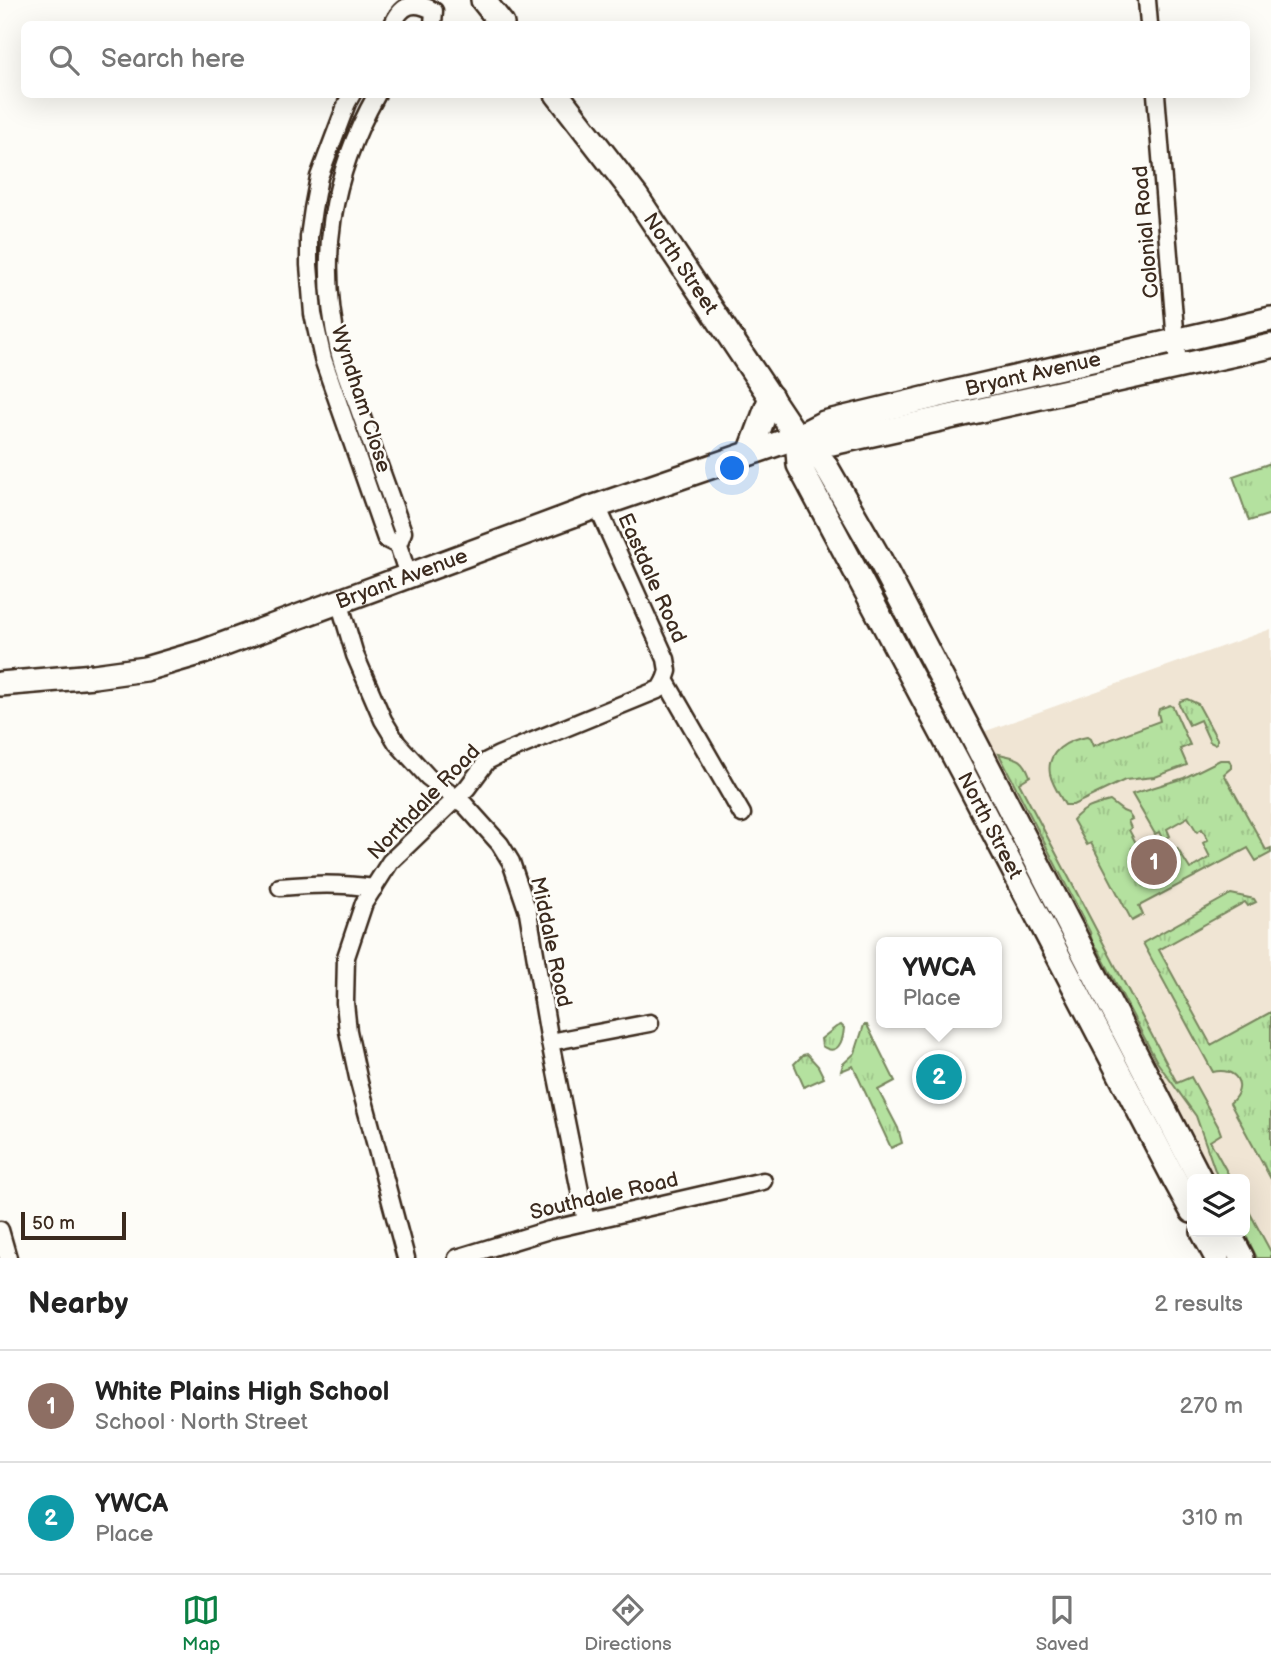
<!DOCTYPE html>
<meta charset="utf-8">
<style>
body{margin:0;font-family:"Balsamiq Sans",sans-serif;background:#f2f2f2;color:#222}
.controls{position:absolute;right:21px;bottom:21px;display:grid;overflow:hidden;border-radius:10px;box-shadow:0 7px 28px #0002}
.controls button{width:63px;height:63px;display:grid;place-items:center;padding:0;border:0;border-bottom:2px solid #e0e0e0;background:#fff;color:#222;font:35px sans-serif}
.scale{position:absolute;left:21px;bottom:18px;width:105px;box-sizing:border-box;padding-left:7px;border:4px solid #3b2a1e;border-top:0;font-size:19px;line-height:24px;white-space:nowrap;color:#3b2a1e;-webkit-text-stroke:5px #fdfcf7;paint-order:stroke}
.you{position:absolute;left:733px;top:469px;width:24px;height:24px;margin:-18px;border:5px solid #fff;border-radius:50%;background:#1a73e8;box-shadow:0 0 0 10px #1a73e833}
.badge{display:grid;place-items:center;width:46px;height:46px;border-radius:50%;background:#0b8043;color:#fff;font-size:23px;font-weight:700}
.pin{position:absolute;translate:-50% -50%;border:4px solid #fff;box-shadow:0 2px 7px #0006}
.popup{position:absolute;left:876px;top:937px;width:126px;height:91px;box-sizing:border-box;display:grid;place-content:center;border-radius:10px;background:#fff;filter:drop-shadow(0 2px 5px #0005);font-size:23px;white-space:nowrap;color:#767676}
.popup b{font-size:26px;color:#222}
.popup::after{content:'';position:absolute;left:50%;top:100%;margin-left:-14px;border:14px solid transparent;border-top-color:#fff}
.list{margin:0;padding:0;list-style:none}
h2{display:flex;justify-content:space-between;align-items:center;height:91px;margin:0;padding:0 28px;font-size:30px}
h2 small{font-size:23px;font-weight:400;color:#767676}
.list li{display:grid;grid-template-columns:46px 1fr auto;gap:21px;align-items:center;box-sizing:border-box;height:112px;padding:0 28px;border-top:2px solid #e0e0e0}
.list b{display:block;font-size:26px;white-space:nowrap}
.list p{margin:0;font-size:23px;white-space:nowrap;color:#767676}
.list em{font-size:23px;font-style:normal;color:#767676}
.icon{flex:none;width:38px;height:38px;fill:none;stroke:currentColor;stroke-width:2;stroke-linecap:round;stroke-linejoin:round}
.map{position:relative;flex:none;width:1271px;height:1258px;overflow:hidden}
.search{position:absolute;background:#fff;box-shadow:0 7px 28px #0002;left:21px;right:21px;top:21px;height:77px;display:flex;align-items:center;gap:18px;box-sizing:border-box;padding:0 24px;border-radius:10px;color:#767676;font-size:26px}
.sheet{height:315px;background:#fff}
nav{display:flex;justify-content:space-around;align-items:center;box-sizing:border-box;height:98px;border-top:2px solid #e0e0e0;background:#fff;font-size:19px;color:#767676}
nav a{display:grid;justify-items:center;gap:4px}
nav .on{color:#0b8043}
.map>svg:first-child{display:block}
</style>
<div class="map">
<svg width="1271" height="1258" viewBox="0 0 1271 1258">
<defs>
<pattern id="grass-tufts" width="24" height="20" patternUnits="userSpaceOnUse" patternTransform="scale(1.75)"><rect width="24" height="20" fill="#b4e19f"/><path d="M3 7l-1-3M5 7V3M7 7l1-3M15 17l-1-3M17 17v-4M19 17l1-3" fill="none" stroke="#9cc188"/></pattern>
</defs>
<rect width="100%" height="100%" fill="#fdfcf7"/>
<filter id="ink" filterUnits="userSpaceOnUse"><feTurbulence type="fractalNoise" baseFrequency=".0143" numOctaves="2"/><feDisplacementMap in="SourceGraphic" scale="14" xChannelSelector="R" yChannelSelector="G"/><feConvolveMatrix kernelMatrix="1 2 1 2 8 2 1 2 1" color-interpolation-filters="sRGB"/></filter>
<g filter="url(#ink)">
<path fill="#f0e5d4" d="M1271,629V1258H1242L1228,1232H1245V1179H1200L972,736Z"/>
<g fill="url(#grass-tufts)" stroke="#78865e" stroke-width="2">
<path d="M1271,463V514L1249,521L1233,476Z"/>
<path d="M1187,699L1198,704L1217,739V743L1214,744L1210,742L1200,720L1189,725L1179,705L1180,701Z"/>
<path d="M1170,705L1173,707L1190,745L1180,749L1187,765L1155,777L1125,780L1073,805H1065C1060,796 1052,784 1050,774C1046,751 1068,740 1087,737L1090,739L1093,746L1160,721L1158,713L1159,709Z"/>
<path d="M999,754C1017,758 1023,757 1030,776L1019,783L1177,1083L1191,1077L1218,1126L1221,1134L1210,1141L1231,1179H1218L1196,1116L1157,1062L1098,949L1092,941L1090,932Z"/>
<path d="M1220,760H1229L1231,764V768L1224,774L1266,850L1271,848V853L1256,861L1248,848L1139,906L1143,915L1132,921L1091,843L1087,845L1073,820C1083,808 1095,805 1110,801L1123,811L1128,813L1132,819L1128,821L1131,828L1129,830L1137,845L1132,848L1148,877L1153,875L1158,883L1173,874L1163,856L1177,848L1190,869L1210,857L1203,843L1208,840L1202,829L1197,832L1188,817L1167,829L1170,836L1163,840L1159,832L1155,834L1132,794L1184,778Z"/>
<path d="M1231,894L1254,899L1256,902L1248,906L1245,902L1159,950L1211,1045L1271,1012V1179L1230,1103C1249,1087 1236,1066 1213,1072L1143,943Z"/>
<path d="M841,1025L844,1028C843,1041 838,1057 822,1046L821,1039L836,1027Z"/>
<path d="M864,1025H867L895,1081L878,1090L898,1128L902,1143L891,1148L853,1066L841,1071L843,1064L855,1053Z"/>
<path d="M807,1054L818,1066L824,1078L804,1087L794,1064L803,1055Z"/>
<path d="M1245,1204L1271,1252V1258H1257L1244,1232Z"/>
</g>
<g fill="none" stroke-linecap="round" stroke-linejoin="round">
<g stroke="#3b2a1e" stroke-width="21">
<g id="street">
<path d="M1147,0L1149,24"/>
<path d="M393,24C402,4 414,0 434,11L433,24"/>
<path d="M352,94L347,103L319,177L313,209L309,237V265L313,314L323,359L386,539L398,545"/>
<path d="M377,94C331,176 317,259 339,351C344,372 353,392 360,412C374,452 389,492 403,532L398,545L408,575"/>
<path d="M1156,94L1178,367"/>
<path d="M597,506L666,659L668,671L665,680L742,814"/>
<path d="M339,601L355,655L383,720L397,743L428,777L465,805L500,844L511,862L528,912L550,1042L586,1221"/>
<path d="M280,887C314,884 339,883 374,888"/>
<path d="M550,1042L650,1023"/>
<path d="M0,1230L8,1258"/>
<path d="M406,1258L359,1082L348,1031L345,1003L346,957L364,903L390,862L467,788L487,761L499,755L660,689L665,680"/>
<path d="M457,1258L549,1230L763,1181"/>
</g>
</g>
<g stroke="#3b2a1e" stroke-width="28">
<g id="secondary">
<path d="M483,0L502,24"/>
<path id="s1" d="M557,94L636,196L797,437L824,463L880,560L972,736L1200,1179"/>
<path id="s2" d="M797,437L799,465L962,771L1175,1180L1192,1211"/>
<path d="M797,437L832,443L1271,346"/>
<path d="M750,453L771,397"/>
<path id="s3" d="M0,684L94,676L145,669L203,652L597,506L797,437L824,423L957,391L1271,319"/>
<path d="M1203,1232L1217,1258"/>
<path d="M1228,1232L1242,1258"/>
</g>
</g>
<use href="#street" stroke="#fdfcf7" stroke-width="16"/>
<use href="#secondary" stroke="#fdfcf7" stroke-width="23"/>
</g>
</g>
<g text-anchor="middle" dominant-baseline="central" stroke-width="5" stroke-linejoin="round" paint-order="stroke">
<g font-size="21" fill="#3b2a1e" stroke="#fdfcf7">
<text transform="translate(1146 232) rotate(-95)">Colonial Road</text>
<text stroke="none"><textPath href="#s1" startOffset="210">North Street</textPath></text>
<text stroke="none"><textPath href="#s3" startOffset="1083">Bryant Avenue</textPath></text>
<text transform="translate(361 399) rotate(72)">Wyndham Close</text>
<text stroke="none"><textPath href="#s3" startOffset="418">Bryant Avenue</textPath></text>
<text transform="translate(652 578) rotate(66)">Eastdale Road</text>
<text transform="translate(424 802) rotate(-46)">Northdale Road</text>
<text stroke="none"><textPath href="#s2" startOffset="436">North Street</textPath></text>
<text transform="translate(551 942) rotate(78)">Middale Road</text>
<text transform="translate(604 1196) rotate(-13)">Southdale Road</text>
</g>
</g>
</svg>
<div class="controls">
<button><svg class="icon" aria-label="layers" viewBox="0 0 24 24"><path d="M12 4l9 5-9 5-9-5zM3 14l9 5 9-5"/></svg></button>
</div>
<div class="scale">50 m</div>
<div class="you"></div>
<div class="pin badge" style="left:1154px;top:862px;background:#8d6e63">1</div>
<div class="pin badge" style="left:939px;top:1077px;background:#0f9aa8">2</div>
<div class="popup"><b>YWCA</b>Place</div>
<div class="search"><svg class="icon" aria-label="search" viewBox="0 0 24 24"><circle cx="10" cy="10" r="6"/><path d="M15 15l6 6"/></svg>Search here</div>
</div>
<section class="sheet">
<h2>Nearby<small>2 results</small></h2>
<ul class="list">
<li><span class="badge" style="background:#8d6e63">1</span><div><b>White Plains High School</b><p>School · North Street</p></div><em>270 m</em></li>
<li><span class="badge" style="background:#0f9aa8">2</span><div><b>YWCA</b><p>Place</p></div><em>310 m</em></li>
</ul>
</section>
<nav>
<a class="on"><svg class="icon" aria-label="map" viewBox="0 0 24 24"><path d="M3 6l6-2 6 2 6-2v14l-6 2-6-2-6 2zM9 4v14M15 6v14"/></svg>Map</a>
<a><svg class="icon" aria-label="directions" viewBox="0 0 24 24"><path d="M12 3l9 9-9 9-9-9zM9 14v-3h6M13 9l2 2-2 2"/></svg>Directions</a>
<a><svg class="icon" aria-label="saved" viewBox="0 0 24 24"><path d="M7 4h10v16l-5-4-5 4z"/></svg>Saved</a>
</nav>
